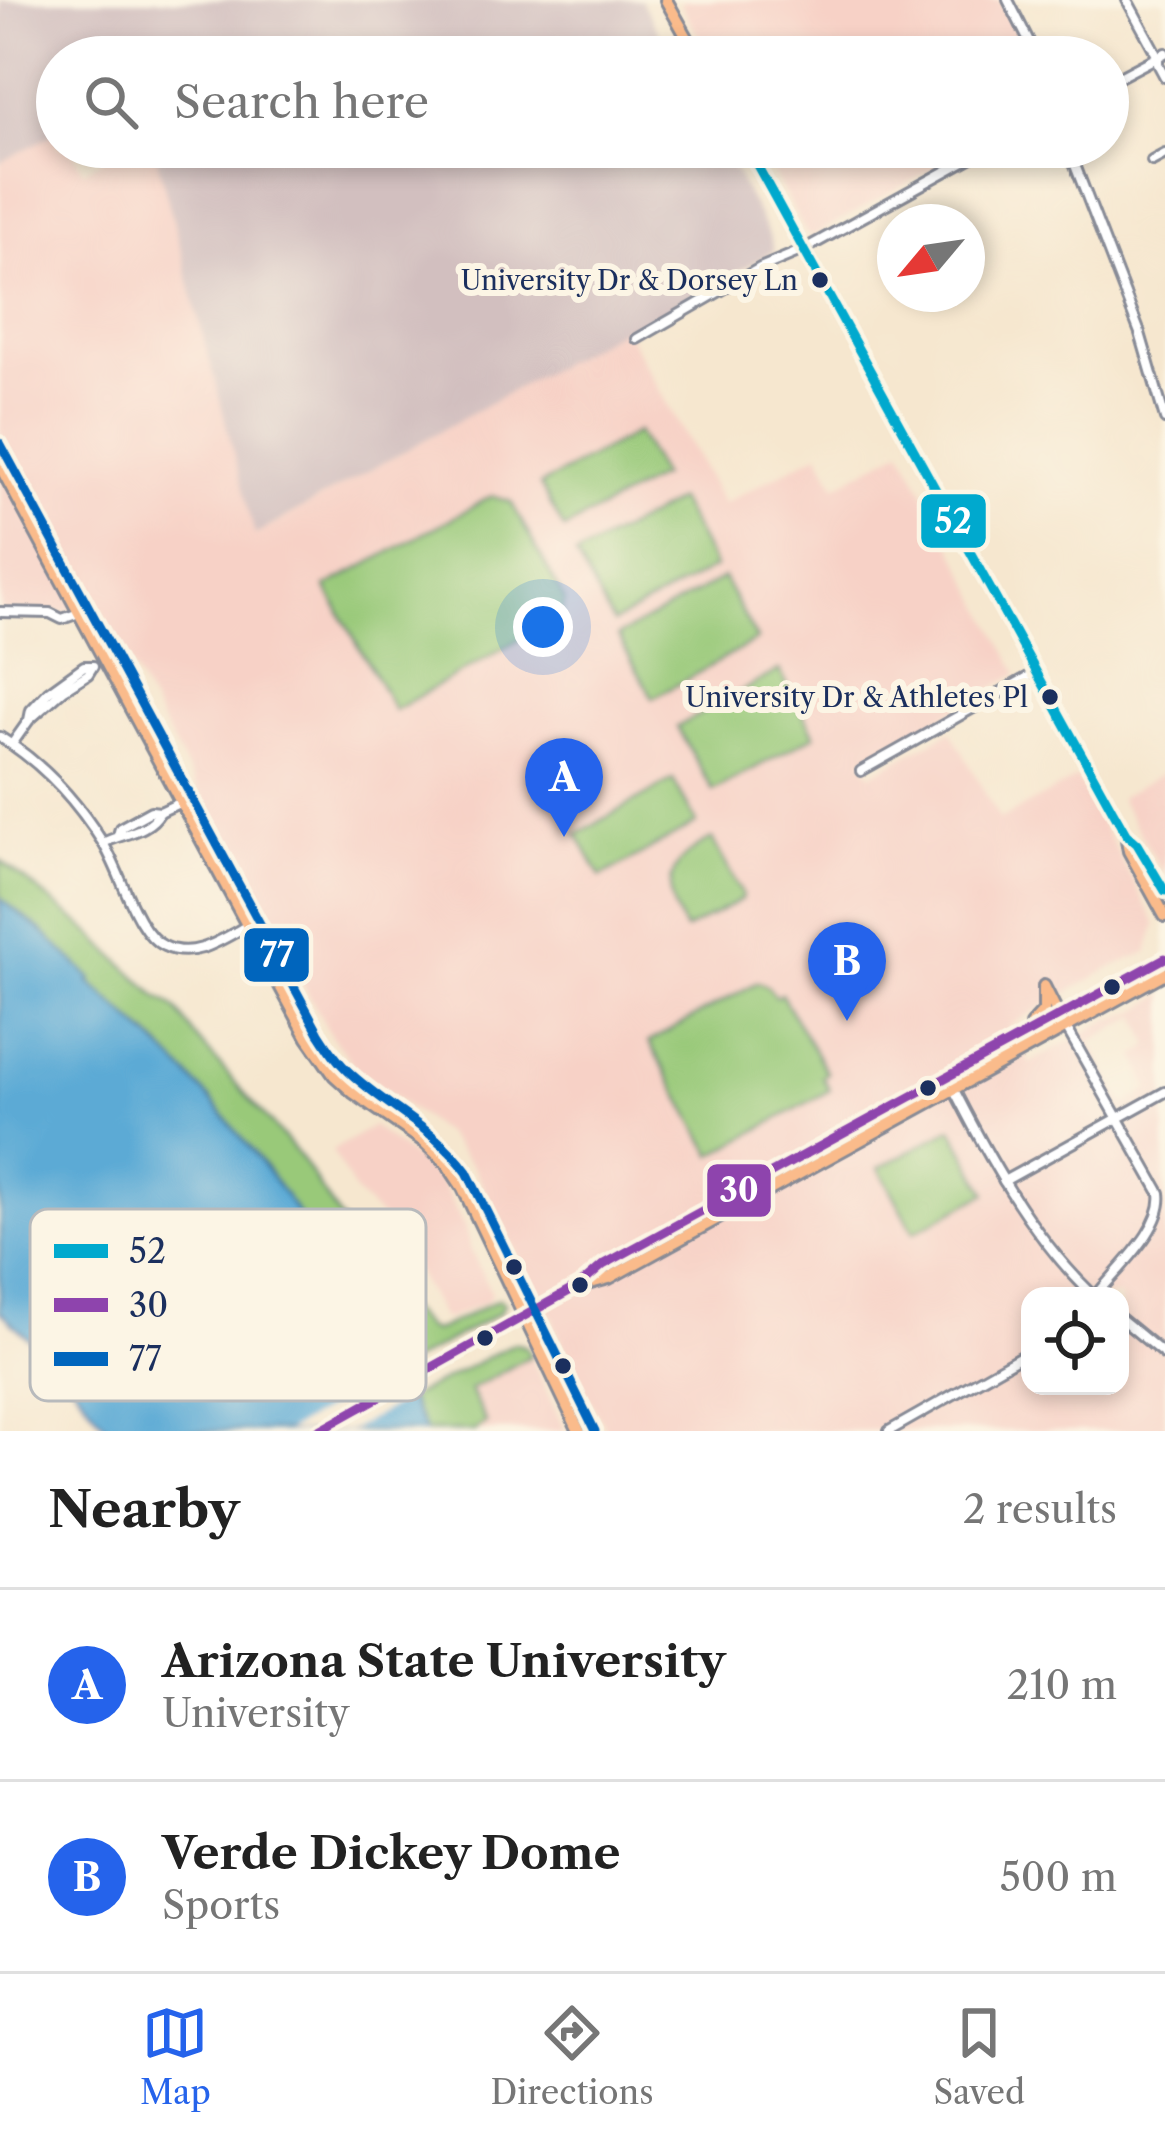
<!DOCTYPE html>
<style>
body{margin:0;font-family:"Libre Caslon Text",serif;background:#f2f2f2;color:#222}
.controls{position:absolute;right:36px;bottom:36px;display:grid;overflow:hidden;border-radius:24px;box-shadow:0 6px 18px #0003}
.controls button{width:108px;height:108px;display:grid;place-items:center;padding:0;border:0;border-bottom:3px solid #e0e0e0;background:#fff;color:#222;font:60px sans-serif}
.compass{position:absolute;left:877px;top:204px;width:108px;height:108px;border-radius:50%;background:#fff;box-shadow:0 6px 18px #0003;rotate:241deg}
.you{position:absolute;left:543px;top:627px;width:42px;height:42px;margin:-30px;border:9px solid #fff;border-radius:50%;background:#1a73e8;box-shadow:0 0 0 18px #1a73e833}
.badge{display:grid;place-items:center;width:78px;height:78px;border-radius:50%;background:#2563eb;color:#fff;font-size:39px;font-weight:700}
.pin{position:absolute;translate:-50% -99px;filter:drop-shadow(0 3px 6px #0008)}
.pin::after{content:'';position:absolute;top:63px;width:42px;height:36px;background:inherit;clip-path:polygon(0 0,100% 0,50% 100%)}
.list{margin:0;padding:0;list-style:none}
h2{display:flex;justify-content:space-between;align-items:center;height:156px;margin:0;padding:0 48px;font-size:51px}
h2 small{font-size:39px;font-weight:400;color:#767676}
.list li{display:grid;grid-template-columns:78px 1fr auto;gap:36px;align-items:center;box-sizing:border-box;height:192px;padding:0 48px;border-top:3px solid #e0e0e0}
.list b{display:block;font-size:45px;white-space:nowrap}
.list p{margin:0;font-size:39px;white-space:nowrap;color:#767676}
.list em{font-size:39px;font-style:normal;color:#767676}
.icon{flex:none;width:66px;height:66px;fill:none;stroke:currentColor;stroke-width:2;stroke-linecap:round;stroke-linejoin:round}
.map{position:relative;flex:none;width:1165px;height:1431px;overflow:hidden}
.search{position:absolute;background:#fff;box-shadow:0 6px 18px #0003;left:36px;right:36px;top:36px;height:132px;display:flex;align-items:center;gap:30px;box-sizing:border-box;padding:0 42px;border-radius:66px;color:#767676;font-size:45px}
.sheet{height:540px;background:#fff}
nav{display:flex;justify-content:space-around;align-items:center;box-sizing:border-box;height:168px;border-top:3px solid #e0e0e0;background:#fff;font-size:33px;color:#767676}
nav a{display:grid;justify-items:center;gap:6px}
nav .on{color:#2563eb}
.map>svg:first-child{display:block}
</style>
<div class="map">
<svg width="1165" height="1431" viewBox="0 0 1165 1431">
<rect width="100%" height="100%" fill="#fcf5e5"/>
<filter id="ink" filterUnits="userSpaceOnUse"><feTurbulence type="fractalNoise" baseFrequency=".00833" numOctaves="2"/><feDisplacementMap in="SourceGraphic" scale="24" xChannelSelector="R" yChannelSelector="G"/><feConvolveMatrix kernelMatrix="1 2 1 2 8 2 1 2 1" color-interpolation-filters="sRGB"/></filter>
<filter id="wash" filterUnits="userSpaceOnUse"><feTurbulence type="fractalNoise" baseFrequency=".004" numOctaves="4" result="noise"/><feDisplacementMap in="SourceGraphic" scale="48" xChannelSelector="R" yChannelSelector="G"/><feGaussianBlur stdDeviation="2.7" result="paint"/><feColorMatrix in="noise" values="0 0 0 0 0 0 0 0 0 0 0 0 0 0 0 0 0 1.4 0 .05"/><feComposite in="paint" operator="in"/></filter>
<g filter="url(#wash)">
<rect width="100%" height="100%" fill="#f6e7cf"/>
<g fill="#f7d1c6" fill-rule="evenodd">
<path d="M685,0H1000L1030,57H710L680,3Z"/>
<path d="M57,132V147H70L83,171L126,147H154L256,535L624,327L723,504L819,453L836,486L902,449L1018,674L862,761L871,774L951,731L1000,820L1077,778L1156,924L1148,952L1114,966L1009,1026L1030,1063L1108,1020L1134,1013L1165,994V1431H607L584,1389L554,1324L555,1320L533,1286L474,1168L444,1133L357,1069L330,1034L96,601L63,612H0V163ZM1138,1016L1150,1046L1136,1056L1149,1090L1128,1103L1122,1100L1091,1042ZM1030,1296H1120V1386H1030Z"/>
<path d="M759,147H973L812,236L806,233Z"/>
<path d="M1165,772V876L1119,798Z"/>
<path d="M372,1126L424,1166L441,1183L464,1225L470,1248L491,1293L487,1301L449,1318H442L392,1228L356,1194L332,1151Z"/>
<path d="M530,1356L565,1431H474L486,1423L469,1390Z"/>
</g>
<g fill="#d2bfbf">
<path d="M0,0H641L672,57H57V132L0,163Z"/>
<path d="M154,147H722L770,237L774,251L628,335L623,328L255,535Z"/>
</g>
<g fill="#99c979" stroke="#5a7c6c" stroke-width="3">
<path d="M637,432L661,476L564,529L540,485Z"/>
<path d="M492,496L511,502L565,601L560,617L394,710L326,587Z"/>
<path d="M678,500L715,567L613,623L576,556Z"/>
<path d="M723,578L757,640L653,698L618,636Z"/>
<path d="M779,670L815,735L713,791L677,727Z"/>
<path d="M673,780L697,823L601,877L577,834Z"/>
<path d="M712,839L742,894L741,900L685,930C659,888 668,860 712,839Z"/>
<path d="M0,860L85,928L159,998C180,1006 185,1024 199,1041L301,1158L376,1275L426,1328L432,1331L440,1329L499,1299L504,1304L499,1313L395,1371L315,1238L266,1168L213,1102L158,1043L88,981L44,933L0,898Z"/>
<path d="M758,982L768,987L775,997L781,994L827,1073L822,1077L830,1090L713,1155L649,1042Z"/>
<path d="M952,1128L987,1193L914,1232L879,1168Z"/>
<path d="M515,1343L526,1347L530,1356L470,1390L486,1423L474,1431H425L409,1398Z"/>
</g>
<path fill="#5baad5" stroke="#3b6c9a" stroke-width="3" d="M0,898L44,933L92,979L89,982C133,1021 177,1060 215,1105C299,1204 367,1315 425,1431H110L59,1367L0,1311Z"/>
<path fill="#f6e7cf" d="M400,1368L414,1395L348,1431H287Z"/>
</g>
<g filter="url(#ink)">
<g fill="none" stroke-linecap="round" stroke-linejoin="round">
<g stroke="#888b96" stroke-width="14">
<g id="minor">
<path d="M1008,0L1037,57"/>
<path d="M1127,0L1158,57V64L1165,77"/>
<path d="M1108,83L1165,53"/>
<path d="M1068,147L1140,333L1165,419"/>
<path d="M1152,161L1165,154"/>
<path d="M637,339L760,268L803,250L990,147"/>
<path d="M0,612L50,613L62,619L79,613"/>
<path d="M0,737C42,763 77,801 103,843C121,872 136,933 164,946C194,961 224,938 250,924"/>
<path d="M12,744L29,720L31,710L48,692L84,666H93L88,674L63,690L29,720"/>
<path d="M861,771L1037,672"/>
<path d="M160,812L181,802"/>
<path d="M103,843C122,833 148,833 160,812L151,811L120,828L118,835"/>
<path d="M1066,1027L1160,1193C1165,1228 1116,1270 1096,1296"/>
<path d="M947,1076C987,1155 1029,1234 1094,1296"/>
<path d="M1004,1181L1165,1092"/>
<path d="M1120,1318L1165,1355"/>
<path d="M889,1431L1030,1351"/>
</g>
</g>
<g stroke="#888b96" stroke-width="16">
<g id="major">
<path d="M666,0L698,57"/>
<path d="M747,147L1113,811L1126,834L1137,844L1165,891"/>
<path d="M0,443L319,1033C328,1047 336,1060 348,1071C386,1107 436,1129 467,1172L595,1431"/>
<path d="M0,466L308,1038L334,1075L354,1093L423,1141L447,1164L463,1188L579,1431"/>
<path d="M1126,834L1129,851L1165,916"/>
<path d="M1044,986L1059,1016"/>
<path d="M1031,1025L1044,1011V989"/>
<path d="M583,1285L609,1278L1165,973"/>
<path d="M318,1431L580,1285L603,1265L1165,958"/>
</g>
</g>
<use href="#minor" stroke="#fff" stroke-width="8"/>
<use href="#major" stroke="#fabb8b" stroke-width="10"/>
<g stroke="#fcf5e5" stroke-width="18">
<path id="bus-1" d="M747,147L1113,811L1126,834L1137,844L1165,891"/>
</g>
<g stroke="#fcf5e5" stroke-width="18">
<path id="bus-2" d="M318,1431L580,1285L603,1265L1165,958"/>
</g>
<g stroke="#fcf5e5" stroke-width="18">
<path id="bus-3" d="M0,443L319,1033C328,1047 336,1060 348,1071C386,1107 436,1129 467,1172L595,1431"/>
</g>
<use href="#bus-1" stroke="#00a9ce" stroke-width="9"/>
<use href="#bus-2" stroke="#8e44ad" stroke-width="9"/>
<use href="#bus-3" stroke="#0065bd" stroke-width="9"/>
</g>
</g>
<g fill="#1b2f5e" stroke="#fcf5e5" stroke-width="4.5">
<circle cx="820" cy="280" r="10"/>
<circle cx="1050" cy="697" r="10"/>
<circle cx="1112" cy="987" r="10"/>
<circle cx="928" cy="1088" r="10"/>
<circle cx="514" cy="1267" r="10"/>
<circle cx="580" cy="1285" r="10"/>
<circle cx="485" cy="1338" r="10"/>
<circle cx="563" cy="1366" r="10"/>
</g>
<g text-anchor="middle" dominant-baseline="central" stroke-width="12" stroke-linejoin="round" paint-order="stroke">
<g font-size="27" fill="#1b2f5e" stroke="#fcf5e5" text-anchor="end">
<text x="798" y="280">University Dr &amp; Dorsey Ln</text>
<text x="1028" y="697">University Dr &amp; Athletes Pl</text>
</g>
</g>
<rect x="30" y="1209" width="396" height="192" rx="18" fill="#fcf5e5" stroke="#b8babc" stroke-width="3"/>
<rect x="54" y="1244" width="54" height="14" fill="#00a9ce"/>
<rect x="54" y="1298" width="54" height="14" fill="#8e44ad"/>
<rect x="54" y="1352" width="54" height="14" fill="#0065bd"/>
<g font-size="33" fill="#1b2f5e">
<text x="129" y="1263">52</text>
<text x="129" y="1317">30</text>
<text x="129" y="1371">77</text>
</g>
<g stroke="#fcf5e5" stroke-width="4.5">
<rect x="919" y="492" width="69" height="58" rx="12" fill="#00a9ce"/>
<rect x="242" y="926" width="69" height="58" rx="12" fill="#0065bd"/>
<rect x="705" y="1162" width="68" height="57" rx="12" fill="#8e44ad"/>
</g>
<g font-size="33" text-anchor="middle" font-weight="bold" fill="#fff">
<text x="953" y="533">52</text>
<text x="277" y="967">77</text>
<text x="739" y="1202">30</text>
</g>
</svg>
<div class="controls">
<button><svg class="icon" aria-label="locate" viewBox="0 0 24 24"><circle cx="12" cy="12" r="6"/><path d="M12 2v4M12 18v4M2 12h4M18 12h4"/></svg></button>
</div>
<svg class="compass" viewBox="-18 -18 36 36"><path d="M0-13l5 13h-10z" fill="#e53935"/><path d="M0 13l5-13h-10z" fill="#767676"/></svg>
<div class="you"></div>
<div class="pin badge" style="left:564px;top:837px">A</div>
<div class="pin badge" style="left:847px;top:1021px">B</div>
<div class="search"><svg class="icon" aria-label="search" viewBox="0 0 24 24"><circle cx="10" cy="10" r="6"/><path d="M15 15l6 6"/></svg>Search here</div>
</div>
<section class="sheet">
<h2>Nearby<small>2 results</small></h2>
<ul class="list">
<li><span class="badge">A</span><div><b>Arizona State University</b><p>University</p></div><em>210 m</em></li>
<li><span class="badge">B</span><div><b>Verde Dickey Dome</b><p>Sports</p></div><em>500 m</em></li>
</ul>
</section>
<nav>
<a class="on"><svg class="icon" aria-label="map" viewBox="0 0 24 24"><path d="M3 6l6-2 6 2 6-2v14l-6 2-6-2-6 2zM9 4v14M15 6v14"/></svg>Map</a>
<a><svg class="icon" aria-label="directions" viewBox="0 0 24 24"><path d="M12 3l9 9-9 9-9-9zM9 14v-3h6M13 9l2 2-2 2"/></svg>Directions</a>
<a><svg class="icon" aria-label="saved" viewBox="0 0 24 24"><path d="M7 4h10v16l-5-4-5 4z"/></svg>Saved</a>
</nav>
